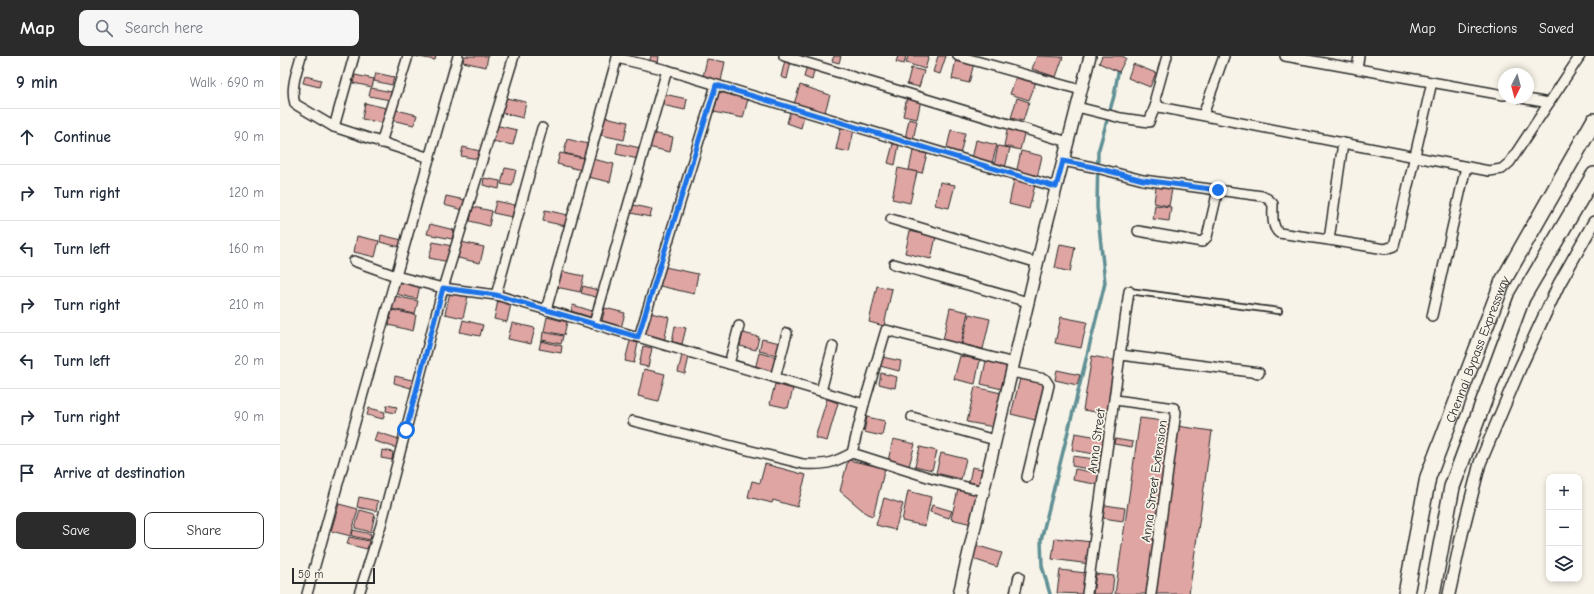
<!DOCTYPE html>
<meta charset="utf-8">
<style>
body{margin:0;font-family:"Comic Neue",sans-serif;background:#f6f6f7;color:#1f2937}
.controls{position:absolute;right:12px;bottom:12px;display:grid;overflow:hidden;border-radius:8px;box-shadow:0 2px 6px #0003}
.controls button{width:36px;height:36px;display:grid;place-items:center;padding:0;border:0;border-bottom:1px solid #e0e1e3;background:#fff;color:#1f2937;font:20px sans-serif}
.compass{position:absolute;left:1218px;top:12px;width:36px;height:36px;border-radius:50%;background:#fff;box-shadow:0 2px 6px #0003;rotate:186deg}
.scale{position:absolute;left:12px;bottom:10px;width:83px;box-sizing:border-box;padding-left:4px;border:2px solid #2b2b2b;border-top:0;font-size:11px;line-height:14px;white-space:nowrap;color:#2b2b2b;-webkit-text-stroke:3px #f7f3e8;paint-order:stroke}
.stop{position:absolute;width:12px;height:12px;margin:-9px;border:3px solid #1a73e8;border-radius:50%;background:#fff}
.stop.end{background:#1a73e8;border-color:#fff;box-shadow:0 1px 4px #0008}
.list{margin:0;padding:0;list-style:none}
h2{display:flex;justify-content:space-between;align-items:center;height:52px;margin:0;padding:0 16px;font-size:17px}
h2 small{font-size:13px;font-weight:400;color:#747a83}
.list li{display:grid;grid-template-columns:26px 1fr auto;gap:12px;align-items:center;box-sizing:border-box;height:56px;padding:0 16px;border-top:1px solid #e0e1e3}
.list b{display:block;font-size:15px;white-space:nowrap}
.list em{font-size:13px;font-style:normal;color:#747a83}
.actions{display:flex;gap:8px;padding:12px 16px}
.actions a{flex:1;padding:9px 0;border:1px solid #2b2b2b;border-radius:8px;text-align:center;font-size:14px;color:#2b2b2b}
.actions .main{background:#2b2b2b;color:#fff}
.icon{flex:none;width:22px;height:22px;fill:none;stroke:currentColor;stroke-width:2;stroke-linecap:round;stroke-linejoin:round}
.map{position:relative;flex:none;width:1314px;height:538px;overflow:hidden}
header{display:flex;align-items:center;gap:24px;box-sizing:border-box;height:56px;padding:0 20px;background:#2b2b2b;color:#fff}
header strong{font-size:19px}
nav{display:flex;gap:22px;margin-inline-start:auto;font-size:14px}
.search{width:280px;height:36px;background:#f6f6f7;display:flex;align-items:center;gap:10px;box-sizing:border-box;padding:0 14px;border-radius:8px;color:#747a83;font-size:15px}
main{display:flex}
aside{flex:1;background:#fff}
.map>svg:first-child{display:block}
</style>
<header>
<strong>Map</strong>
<div class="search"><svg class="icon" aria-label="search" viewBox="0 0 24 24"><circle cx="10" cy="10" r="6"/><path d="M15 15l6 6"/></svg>Search here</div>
<nav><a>Map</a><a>Directions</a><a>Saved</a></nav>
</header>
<main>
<aside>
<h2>9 min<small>Walk · 690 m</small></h2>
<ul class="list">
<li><svg class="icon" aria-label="ahead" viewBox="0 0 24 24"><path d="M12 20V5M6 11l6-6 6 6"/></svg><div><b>Continue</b></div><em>90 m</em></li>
<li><svg class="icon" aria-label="right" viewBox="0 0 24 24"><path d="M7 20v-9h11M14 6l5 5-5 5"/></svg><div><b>Turn right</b></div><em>120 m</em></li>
<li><svg class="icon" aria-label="left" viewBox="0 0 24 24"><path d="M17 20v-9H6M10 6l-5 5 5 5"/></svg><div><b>Turn left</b></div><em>160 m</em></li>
<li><svg class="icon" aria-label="right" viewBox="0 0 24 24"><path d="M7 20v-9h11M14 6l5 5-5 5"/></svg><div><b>Turn right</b></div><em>210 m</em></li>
<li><svg class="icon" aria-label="left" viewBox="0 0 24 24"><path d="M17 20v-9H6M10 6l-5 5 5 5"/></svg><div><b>Turn left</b></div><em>20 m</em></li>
<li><svg class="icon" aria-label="right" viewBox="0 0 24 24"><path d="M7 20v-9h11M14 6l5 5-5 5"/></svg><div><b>Turn right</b></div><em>90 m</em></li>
<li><svg class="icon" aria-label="arrive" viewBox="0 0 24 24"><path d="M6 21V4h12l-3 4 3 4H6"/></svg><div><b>Arrive at destination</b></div></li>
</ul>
<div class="actions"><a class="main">Save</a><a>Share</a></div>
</aside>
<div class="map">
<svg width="1314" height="538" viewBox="0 0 1314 538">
<rect width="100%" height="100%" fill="#f7f3e8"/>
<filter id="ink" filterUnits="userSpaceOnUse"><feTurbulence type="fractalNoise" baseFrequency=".025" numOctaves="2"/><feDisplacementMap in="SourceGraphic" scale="8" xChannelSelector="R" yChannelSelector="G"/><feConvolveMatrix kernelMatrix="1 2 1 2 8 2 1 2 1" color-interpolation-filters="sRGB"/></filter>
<g filter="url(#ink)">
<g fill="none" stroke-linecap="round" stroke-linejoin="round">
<path stroke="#609095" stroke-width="3.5" d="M770,538L762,510L761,484L825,227L817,151L818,96L834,40L839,11"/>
</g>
<g fill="#dfa5a3" stroke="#2b2b2b">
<path d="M134,0H156L155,4Z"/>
<path d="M184,0H208L206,11L183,6Z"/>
<path d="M371,0H379L378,8L369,6Z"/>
<path d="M554,0H561L559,7L552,5Z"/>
<path d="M618,0H626L624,8L616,6Z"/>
<path d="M628,0H649L645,13L626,7Z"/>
<path d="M658,0H666L660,18L653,16Z"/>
<path d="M757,0L783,1L776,21L752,13Z"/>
<path d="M822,0H842L846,2L839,16L819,7Z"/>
<path d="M427,3L445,6L441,25L423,21Z"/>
<path d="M676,3L694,7L689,27L672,23Z"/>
<path d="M505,4L511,5L507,23L501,21Z"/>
<path d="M853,8L876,17L870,31L848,22Z"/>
<path d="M527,9L535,11L532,24L524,21Z"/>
<path d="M631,12L644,15L639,31L627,28Z"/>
<path d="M96,17L114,21L112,29L94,25Z"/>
<path d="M75,19L94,23L92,31L73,27Z"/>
<path d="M737,19L756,26L749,44L730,38Z"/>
<path d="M25,20L41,24L39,31L23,27Z"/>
<path d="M520,29L550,39L544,59L514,48Z"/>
<path d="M91,32L112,36L110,44L89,40Z"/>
<path d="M439,36L468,43L463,62L434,56Z"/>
<path d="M384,38L407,43L405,54L382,49Z"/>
<path d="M627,41L641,44L637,63L623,60Z"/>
<path d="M226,42L246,46L243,62L222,57Z"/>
<path d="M737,42L749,46L743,65L731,62Z"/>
<path d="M85,47L106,52L103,67L82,63Z"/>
<path d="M113,53L137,59L134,69L111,64Z"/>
<path d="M510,56L524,60L521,72L507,67Z"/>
<path d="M325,61L348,66L344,84L321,79Z"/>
<path d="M629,63L637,65L633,84L625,83Z"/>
<path d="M215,69L237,74L233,89L211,85Z"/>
<path d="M728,70L745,74L740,94L724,90Z"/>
<path d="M561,71L574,74L569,96L556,93Z"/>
<path d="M671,74L685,77L680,99L666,96Z"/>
<path d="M371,77L393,81L390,96L368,91Z"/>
<path d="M287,83L308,88L305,102L284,97Z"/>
<path d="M696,84L717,89L712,107L692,103Z"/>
<path d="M338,87L360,92L358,103L336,98Z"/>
<path d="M613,88L619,89L615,109L608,107Z"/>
<path d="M718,90L730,92L725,112L714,109Z"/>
<path d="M183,91L200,95L198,103L181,100Z"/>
<path d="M633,95L647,98L642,117L629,114Z"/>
<path d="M741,95L762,100L757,122L736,118Z"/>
<path d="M280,97L303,102L301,114L277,108Z"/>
<path d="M312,103L334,108L330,126L308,121Z"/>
<path d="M225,112L236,114L232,130L221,128Z"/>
<path d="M618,112L637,116L630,147L612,143Z"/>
<path d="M204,122L220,125L219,133L203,129Z"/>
<path d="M734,124L755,129L749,153L729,148Z"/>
<path d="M660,126L675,129L669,152L655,149Z"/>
<path d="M876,131L892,133L889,150L874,147Z"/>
<path d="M166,140L185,144L183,154L164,149Z"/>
<path d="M216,145L235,149L232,161L213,157Z"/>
<path d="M353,149L372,153L370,161L351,157Z"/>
<path d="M875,149L891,151L889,165L873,163Z"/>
<path d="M193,151L212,155L209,170L190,165Z"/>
<path d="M265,154L288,159L286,170L263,165Z"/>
<path d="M150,168L174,174L172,183L147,178Z"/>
<path d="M630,175L656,181L651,203L625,197Z"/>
<path d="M101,179L122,184L120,191L100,186Z"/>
<path d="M77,180L99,185L95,201L74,196Z"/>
<path d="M153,186L172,190L169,206L149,202Z"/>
<path d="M181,186L204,191L200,207L178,202Z"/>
<path d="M780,188L795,191L790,216L775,212Z"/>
<path d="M385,211L418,218L414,238L380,230Z"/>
<path d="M280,215L304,220L300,236L276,231Z"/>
<path d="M119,224L140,229L137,243L116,238Z"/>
<path d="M303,230L321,235L319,242L301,237Z"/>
<path d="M597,230L612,233L604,270L589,266Z"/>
<path d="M170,236L188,240L183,262L165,258Z"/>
<path d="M115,240L138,245L135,258L112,253Z"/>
<path d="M218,245L231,248L227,266L214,263Z"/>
<path d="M293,249L312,255L310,261L291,255Z"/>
<path d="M325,252L345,257L341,272L321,268Z"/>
<path d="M670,252L688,256L681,288L663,284Z"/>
<path d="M112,254L136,259L133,275L109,269Z"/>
<path d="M370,257L389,261L384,286L364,282Z"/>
<path d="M689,258L710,263L703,293L682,288Z"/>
<path d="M267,261L287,266L284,279L264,275Z"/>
<path d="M781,261L807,266L801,292L775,287Z"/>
<path d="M183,264L203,269L200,280L180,276Z"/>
<path d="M232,267L255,272L251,288L228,283Z"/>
<path d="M395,270L406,272L402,288L392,286Z"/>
<path d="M263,276L283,280L281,288L262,284Z"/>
<path d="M463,277L479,281L476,294L460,290Z"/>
<path d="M482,283L500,287L497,299L479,295Z"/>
<path d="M261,285L282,290L281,297L259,293Z"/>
<path d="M350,285L358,287L354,307L345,305Z"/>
<path d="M363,290L372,292L368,311L359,309Z"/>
<path d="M479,297L497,301L493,317L475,313Z"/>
<path d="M402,299L409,301L405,318L398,316Z"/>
<path d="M680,300L700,304L695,328L674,323Z"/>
<path d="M812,300L838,305L829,358L803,354Z"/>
<path d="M602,301L621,305L619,315L600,310Z"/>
<path d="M706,305L727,309L722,333L701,328Z"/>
<path d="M364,313L385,318L378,345L358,340Z"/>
<path d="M777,314L800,319L797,329L775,324Z"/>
<path d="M601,317L617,321L615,332L599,328Z"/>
<path d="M741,319L765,325L755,364L731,358Z"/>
<path d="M115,320L136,325L134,333L114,327Z"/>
<path d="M495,328L513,333L508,352L490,348Z"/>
<path d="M695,331L721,337L714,371L687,366Z"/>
<path d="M547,343L558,347L547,385L535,382Z"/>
<path d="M107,349L117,351L115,357L106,355Z"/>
<path d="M89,352L105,356L103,363L87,359Z"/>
<path d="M587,361L605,365L602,380L584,376Z"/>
<path d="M860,362L891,366L867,538H835Z"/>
<path d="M897,370L932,375L909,538H874Z"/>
<path d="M97,376L119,383L117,392L94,385Z"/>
<path d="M795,377L824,382L820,399L792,394Z"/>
<path d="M613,383L635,388L629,410L608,405Z"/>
<path d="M835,383L853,386L852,391L834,388Z"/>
<path d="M640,391L657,395L652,414L635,410Z"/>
<path d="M102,394L113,396L112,404L101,402Z"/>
<path d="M661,397L686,403L681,423L656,417Z"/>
<path d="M793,400L822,404L820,415L792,410Z"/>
<path d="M568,404L605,412L593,460L587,458L560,435Z"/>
<path d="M485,408L526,419L517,451L493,444L492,447L468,441L472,425L480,427Z"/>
<path d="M692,411L702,413L699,428L689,426Z"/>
<path d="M795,413L822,418L820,429L793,424Z"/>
<path d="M678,434L699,439L692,468L671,463Z"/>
<path d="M628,435L651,441L645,470L622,465Z"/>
<path d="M79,441L98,445L96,455L77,451Z"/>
<path d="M604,442L623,448L615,474L596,469Z"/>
<path d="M59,448L78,453L71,480L51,475Z"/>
<path d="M652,449L672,455L669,462L650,456Z"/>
<path d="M825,449L845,452L843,465L823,462Z"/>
<path d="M80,454L95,458L91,476L75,472Z"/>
<path d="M73,474L91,478L90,484L72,480Z"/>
<path d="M69,481L89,485L87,493L67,488Z"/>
<path d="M775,482L812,486L810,508L772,503Z"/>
<path d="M695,489L722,497L717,511L690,502Z"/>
<path d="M780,514L806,517L803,538L777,537Z"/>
<path d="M816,518L834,520L832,538H813Z"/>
</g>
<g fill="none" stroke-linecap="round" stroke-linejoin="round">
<g stroke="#2b2b2b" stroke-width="8">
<path id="service" d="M849,235L999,255"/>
</g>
<g stroke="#2b2b2b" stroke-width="12">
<g id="minor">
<path d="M21,0C17,15 10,32 15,48L54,71L150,102"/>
<path d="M178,0L116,220L163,232L216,239L584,348"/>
<path d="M338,0L337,2L387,14L776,131"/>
<path d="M504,0L788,86"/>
<path d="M678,0L801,34"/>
<path d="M887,0L875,43L879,51L1063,87"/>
<path d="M1005,0L1224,39"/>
<path d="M1077,13L1079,0"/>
<path d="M1241,42L1269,47"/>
<path d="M797,51L841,62L869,66L876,48"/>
<path d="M923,59L944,0"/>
<path d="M54,71L74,0"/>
<path d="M101,87L128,0"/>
<path d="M783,105L813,111L863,124L982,140L988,143L993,148C993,158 991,170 999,177L1049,184L1063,87L1209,115L1222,113L1230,106L1300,0"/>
<path d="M611,163L758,207"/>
<path d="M858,175L922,186L927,181L938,134"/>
<path d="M1049,184L1105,193L1114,190L1152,26"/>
<path d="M614,208L748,246"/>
<path d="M216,239L262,72"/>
<path d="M266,254L337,2"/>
<path d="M1152,260L1186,111"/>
<path d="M314,268L387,14"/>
<path d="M359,281L436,29"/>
<path d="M841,299L979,317"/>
<path d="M449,308L459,270"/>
<path d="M732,316L765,323L769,329L747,421"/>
<path d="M495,322L507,277"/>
<path d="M541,335L553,290"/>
<path d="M835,344L894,352L896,356L871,538"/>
<path d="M632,361L715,384"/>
<path d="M353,365L523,408C546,409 551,408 572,397"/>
<path d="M703,435L654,423L572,397L584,348L606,274L734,307"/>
<path d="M27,538L116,220L74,205"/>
<path d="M79,538L101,469L163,232L234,0"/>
<path d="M735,538L739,520"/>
<path d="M807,538L849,235"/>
</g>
</g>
<g stroke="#2b2b2b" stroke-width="14">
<g id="tertiary">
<path d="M679,538L763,183L810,0"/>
<path d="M1169,538L1182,478L1200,407L1240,312L1279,228L1314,166"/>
</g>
</g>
<g stroke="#2b2b2b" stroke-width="18">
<g id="trunk">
<path id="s1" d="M1126,538L1148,421L1223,225L1314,65"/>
<path d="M1152,538L1172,431L1242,242L1314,119"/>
</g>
</g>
<use href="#service" stroke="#f7f3e8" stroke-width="4.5"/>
<use href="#minor" stroke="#f7f3e8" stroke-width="9"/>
<use href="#tertiary" stroke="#f7f3e8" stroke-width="11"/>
<use href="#trunk" stroke="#f7f3e8" stroke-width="15"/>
</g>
</g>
<g fill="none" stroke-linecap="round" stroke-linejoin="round" filter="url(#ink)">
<path stroke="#1a73e8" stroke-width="5" d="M126,374L163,232L216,239L358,281L436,29L776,131L783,105L813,111L863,124L938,134"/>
</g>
<g text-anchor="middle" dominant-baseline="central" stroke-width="3.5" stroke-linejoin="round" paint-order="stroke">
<g font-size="13" fill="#2b2b2b" stroke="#f7f3e8">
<text stroke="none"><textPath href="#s1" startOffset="256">Chennai Bypass Expressway</textPath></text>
<text transform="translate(816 385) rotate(-82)">Anna Street</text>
<text transform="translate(874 425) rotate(-82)">Anna Street Extension</text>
</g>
</g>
</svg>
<div class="controls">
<button>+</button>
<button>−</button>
<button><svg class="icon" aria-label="layers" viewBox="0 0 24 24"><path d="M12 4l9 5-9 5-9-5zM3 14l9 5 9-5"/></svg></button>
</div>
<svg class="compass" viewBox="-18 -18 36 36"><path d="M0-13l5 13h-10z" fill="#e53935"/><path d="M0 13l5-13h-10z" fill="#747a83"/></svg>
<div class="scale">50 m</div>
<div class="stop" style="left:126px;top:374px"></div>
<div class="stop end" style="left:938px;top:134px"></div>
</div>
</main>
